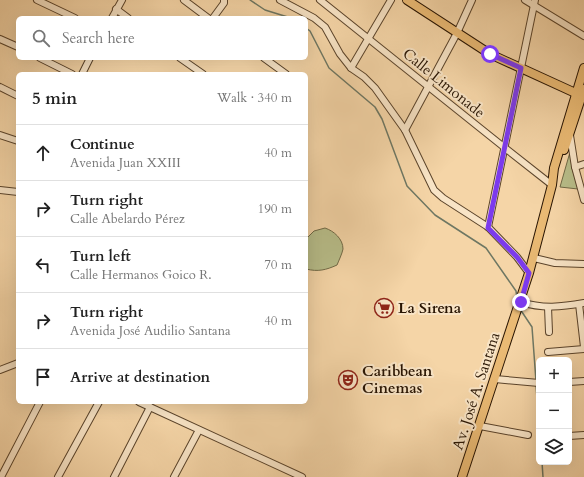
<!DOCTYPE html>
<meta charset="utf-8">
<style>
body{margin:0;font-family:Cardo,serif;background:#f2f2f2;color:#222}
.controls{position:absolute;right:12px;bottom:12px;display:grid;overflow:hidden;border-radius:6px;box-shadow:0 4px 16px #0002}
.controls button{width:36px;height:36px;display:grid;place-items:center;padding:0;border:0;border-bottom:1px solid #e0e0e0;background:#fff;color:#222;font:20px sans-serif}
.stop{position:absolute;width:12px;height:12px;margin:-9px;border:3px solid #7c3aed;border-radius:50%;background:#fff}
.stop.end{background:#7c3aed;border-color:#fff;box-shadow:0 1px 4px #0008}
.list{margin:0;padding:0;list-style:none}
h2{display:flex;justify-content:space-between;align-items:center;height:52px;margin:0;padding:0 16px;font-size:17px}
h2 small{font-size:13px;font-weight:400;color:#767676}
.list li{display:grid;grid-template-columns:26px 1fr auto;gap:12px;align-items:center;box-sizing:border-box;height:56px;padding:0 16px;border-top:1px solid #e0e0e0}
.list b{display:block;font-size:15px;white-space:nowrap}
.list p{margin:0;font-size:13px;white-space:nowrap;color:#767676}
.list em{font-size:13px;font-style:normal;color:#767676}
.icon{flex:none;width:22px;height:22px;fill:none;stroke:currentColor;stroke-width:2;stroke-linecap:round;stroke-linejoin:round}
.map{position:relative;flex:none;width:584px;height:477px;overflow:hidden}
.search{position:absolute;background:#fff;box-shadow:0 4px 16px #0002;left:16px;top:16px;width:292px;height:44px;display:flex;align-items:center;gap:10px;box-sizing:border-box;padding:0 14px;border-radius:6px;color:#767676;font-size:15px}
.panel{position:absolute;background:#fff;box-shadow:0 4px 16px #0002;left:16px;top:72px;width:292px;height:332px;border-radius:6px}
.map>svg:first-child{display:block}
</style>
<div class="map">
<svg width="584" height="477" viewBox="0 0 584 477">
<rect width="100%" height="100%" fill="#f5d5a7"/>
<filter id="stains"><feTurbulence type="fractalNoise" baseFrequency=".005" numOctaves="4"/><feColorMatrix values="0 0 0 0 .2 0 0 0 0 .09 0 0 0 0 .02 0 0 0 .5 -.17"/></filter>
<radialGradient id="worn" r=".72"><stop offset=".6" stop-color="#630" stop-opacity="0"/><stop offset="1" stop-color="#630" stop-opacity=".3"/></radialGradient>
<g fill="#b8be8a" stroke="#706946">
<path d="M570,152L572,168L578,189L560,187Z"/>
<path d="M325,228C334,231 343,239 343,249C342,254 339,260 337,265C326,270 318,272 306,269V239L314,231Z"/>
</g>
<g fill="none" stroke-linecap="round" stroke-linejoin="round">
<g stroke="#6e7763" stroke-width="1.5">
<path d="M250,0L265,10L291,18"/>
<path d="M306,28L310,31L329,68L375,107L382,119L407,186L435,215L486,248L516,291L517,298"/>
<path d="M520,309L532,327L536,381"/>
<path d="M536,385L539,425"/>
<path d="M542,462L543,477"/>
</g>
<g stroke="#5b442b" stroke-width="8">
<g id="minor">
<path d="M37,0L75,18"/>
<path d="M184,0L208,18"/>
<path d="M280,0L314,18L325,27L340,54L351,68L364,77L375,88L405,130L434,190L443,198L488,227L517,257L529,273"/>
<path d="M320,0L505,148L552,185"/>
<path d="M525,0L584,36"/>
<path d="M116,9L128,18"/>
<path d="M112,18L122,0"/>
<path d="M213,18L224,3V0"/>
<path d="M0,39L18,47"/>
<path d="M40,58L72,74"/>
<path d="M180,58L203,74"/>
<path d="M264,58L286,74"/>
<path d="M351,68L391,0"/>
<path d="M82,74L90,58"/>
<path d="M0,87L18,96"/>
<path d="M405,130L457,33L472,0"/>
<path d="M0,135L18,141"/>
<path d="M570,135L575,167L584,200"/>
<path d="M575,167L584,164"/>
<path d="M0,190L18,192"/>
<path d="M488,227L535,0"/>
<path d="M534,258L555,263L584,264"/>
<path d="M521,302C542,309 562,307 584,303"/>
<path d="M579,304L584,347"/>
<path d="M548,307L549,332"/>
<path d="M548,352L584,349"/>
<path d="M0,370L18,363"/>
<path d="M495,379L539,383"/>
<path d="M569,382L584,381"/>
<path d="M139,402L302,477"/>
<path d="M480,426L528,435"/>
<path d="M569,436L584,435"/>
<path d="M1,477L40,402"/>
<path d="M58,477L99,402"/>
<path d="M114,477L150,407"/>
<path d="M174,477L199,430"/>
</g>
</g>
<g stroke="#281402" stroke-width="10">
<g id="major">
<path d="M407,0L490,54L582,96"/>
<path d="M564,150L584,89"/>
<path d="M462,477L529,273L552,185L554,168L584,68"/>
</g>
</g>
<use href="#minor" stroke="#f8e4c6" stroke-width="6"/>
<use href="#major" stroke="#eaba74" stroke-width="8"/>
</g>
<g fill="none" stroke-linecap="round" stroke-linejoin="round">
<path stroke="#7c3aed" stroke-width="5" d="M490,54L521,68L488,228L517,257L529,273L521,302"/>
</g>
<defs>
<g id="supermarket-ring" transform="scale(1)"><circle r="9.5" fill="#f8e4c6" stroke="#8f2418" stroke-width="1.5"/><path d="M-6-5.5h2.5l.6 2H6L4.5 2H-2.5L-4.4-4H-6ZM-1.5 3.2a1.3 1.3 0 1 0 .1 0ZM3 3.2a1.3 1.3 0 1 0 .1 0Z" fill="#8f2418"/></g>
<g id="theatre-ring" transform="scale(1)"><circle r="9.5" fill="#f8e4c6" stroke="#8f2418" stroke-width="1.5"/><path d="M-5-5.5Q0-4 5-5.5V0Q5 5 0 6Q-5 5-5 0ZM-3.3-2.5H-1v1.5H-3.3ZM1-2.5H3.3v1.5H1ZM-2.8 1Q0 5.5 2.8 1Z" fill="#8f2418"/></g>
</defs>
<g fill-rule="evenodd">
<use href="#supermarket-ring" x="384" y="308"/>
<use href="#theatre-ring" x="348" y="380"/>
</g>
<g text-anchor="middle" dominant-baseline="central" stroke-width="4" stroke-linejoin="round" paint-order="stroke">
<g font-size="15" fill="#281402" stroke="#f8e4c6">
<text transform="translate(444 83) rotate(39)">Calle Limonade</text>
<text transform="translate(476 391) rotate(-72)">Av. José A. Santana</text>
</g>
<g font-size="15" font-weight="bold" fill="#281402" stroke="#f8e4c6" text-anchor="start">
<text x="398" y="308">La Sirena</text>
<text x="362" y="371">Caribbean<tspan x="362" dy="17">Cinemas</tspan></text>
</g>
</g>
<rect width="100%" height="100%" filter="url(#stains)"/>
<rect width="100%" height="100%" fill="url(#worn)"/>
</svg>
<div class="controls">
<button>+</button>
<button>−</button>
<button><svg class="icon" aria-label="layers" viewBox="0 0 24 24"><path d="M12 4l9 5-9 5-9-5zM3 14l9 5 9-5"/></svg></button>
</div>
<div class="stop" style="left:490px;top:54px"></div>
<div class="stop end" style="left:521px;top:302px"></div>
<div class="search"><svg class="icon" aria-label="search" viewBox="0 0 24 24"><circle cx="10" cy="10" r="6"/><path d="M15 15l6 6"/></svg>Search here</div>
<section class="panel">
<h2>5 min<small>Walk · 340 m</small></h2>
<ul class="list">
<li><svg class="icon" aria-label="ahead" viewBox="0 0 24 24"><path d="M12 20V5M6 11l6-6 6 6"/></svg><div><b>Continue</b><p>Avenida Juan XXIII</p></div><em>40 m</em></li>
<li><svg class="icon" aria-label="right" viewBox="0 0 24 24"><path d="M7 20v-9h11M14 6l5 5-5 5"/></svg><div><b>Turn right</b><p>Calle Abelardo Pérez</p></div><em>190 m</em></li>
<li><svg class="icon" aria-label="left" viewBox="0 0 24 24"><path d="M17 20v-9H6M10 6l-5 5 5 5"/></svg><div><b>Turn left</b><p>Calle Hermanos Goico R.</p></div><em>70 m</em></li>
<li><svg class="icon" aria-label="right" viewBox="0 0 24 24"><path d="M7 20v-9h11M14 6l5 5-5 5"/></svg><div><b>Turn right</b><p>Avenida José Audilio Santana</p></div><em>40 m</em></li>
<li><svg class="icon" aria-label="arrive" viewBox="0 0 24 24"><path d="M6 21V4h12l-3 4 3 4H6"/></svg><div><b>Arrive at destination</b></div></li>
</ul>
</section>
</div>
